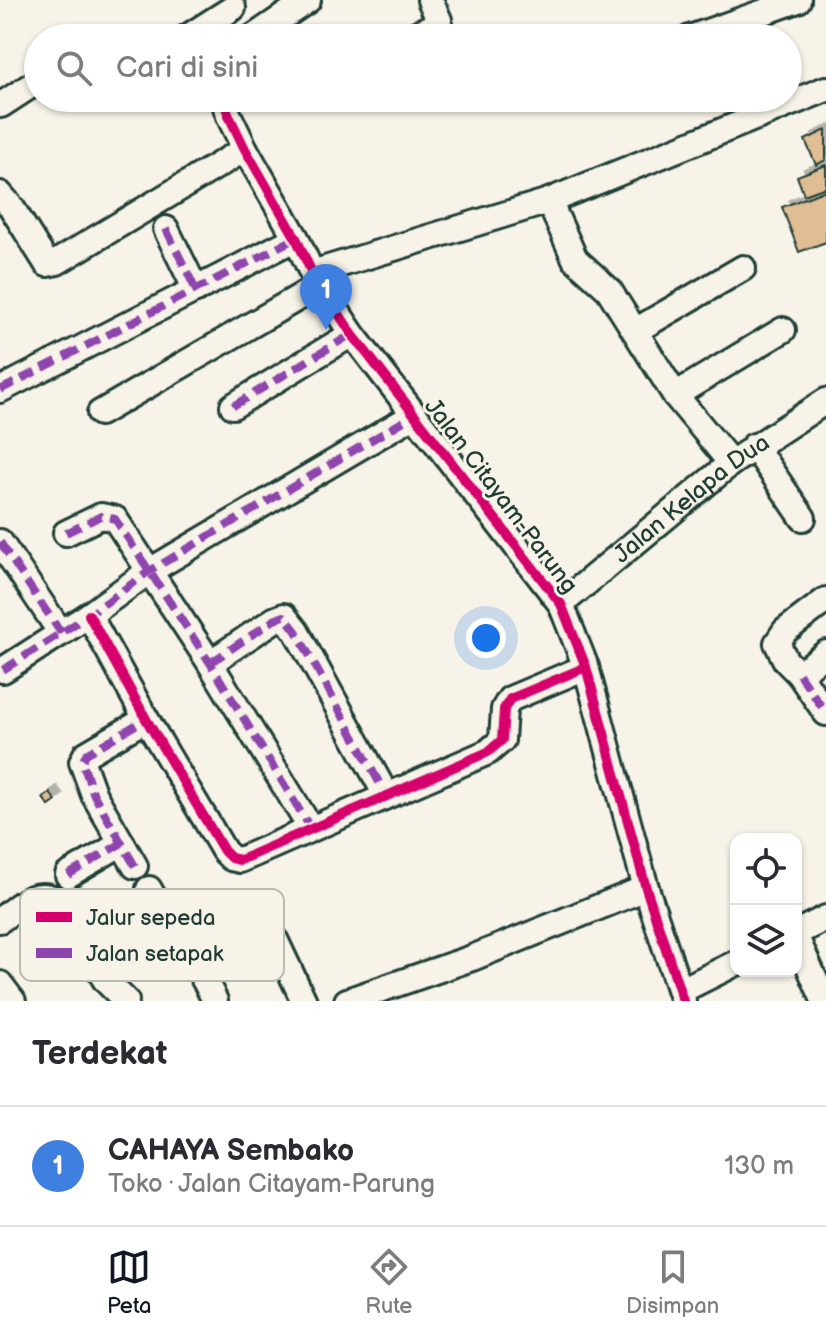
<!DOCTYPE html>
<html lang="id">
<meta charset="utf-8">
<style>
body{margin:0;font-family:"Balsamiq Sans",sans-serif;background:#f2f2f3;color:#2b2b33}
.controls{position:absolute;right:24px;bottom:24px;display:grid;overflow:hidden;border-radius:16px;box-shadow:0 2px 6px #0004}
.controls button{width:72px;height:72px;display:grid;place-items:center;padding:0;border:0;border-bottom:2px solid #e1e1e2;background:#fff;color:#2b2b33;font:40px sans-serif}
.you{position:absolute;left:486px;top:638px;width:28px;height:28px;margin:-20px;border:6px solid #fff;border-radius:50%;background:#1a73e8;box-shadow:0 0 0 12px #1a73e833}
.badge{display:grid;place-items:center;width:52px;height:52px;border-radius:50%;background:#111827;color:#fff;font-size:26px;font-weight:700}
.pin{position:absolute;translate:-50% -66px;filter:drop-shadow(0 2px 4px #0008)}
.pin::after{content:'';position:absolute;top:42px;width:28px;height:24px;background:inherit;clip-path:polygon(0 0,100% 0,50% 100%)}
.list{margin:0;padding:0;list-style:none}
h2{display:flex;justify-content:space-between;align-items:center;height:104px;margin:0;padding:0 32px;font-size:34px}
h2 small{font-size:26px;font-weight:400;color:#7c7c81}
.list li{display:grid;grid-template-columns:52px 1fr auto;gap:24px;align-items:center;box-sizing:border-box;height:120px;padding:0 32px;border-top:2px solid #e1e1e2}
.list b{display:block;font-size:30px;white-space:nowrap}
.list p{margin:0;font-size:26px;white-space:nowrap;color:#7c7c81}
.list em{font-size:26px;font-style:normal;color:#7c7c81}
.icon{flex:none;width:44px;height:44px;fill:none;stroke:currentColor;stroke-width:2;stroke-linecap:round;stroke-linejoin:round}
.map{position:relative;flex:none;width:826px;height:1001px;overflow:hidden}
.search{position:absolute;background:#fff;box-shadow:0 2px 6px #0004;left:24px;right:24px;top:24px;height:88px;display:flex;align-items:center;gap:20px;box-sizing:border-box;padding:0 28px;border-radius:44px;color:#7c7c81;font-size:30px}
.sheet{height:224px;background:#fff}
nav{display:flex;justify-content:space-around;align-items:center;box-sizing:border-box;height:112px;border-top:2px solid #e1e1e2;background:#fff;font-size:22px;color:#7c7c81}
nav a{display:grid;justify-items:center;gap:4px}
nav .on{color:#111827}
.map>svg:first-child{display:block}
</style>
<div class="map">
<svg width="826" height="1001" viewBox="0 0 826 1001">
<defs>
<filter id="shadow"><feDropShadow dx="7" dy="-7" stdDeviation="0" flood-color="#0004"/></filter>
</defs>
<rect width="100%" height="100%" fill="#f7f3e8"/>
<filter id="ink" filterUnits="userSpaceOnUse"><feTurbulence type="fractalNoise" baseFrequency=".0125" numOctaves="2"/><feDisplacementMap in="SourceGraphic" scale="16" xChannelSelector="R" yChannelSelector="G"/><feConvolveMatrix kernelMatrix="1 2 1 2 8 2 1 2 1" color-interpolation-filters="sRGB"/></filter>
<g filter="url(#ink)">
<g fill="#e0bd92" stroke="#1f3d34" stroke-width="2" filter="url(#shadow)">
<path d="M826,130V160L816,165L805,140Z"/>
<path d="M826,165V187L804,195L797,176Z"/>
<path d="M826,190V242L799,252L782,207Z"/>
<path d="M50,793L56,801L49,806L43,798Z"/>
</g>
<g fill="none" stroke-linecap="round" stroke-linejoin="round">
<g stroke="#1f3d34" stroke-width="30">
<g id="minor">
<path d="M186,38L233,8"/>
<path d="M252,38L308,0"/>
<path d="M408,38L435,25L439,20L430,0"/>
<path d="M690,38L798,0"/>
<path d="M223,98L229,116L245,149L296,238L312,273L352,334L561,604L586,667L646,888L683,1001"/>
<path d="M1,105L38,81"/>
<path d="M0,194L12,208L47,264L57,262L245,149"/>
<path d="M549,201L575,259L609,290L675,395L731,463"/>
<path d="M166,229L196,290"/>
<path d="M312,273L549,201L826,89"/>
<path d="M635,331L743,268"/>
<path d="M0,390L296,238"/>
<path d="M675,395L783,330"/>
<path d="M233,406L352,334"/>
<path d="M100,413L320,285"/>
<path d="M754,446L803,518"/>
<path d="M66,533L101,516L115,519L210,663L311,829"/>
<path d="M0,542L61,633"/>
<path d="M826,600L785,631L777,643L786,661L799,674L826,653"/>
<path id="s1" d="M561,604L731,463L826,401"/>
<path d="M89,615L146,719L224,851L231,858L240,860L488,752L502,740L504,709L510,699L586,667"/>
<path d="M210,663L274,620L284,616L296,631L386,795"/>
<path d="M3,670L89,615L148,572L414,415"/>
<path d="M799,674L826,713"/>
<path d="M135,866L94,795L82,762L86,754L146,719"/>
<path d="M68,875L122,843"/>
<path d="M149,889C170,927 197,961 215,1001"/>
<path d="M264,916L304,1001"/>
<path d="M0,920C18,907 32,889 55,899L106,981L126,1001"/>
<path d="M796,933L826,918"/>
<path d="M796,937L823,998"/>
<path d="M0,984L13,1001"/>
<path d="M680,991L736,963"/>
<path d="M347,1001L472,958L646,888"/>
</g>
</g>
<use href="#minor" stroke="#f7f3e8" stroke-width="24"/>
<g stroke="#8e44ad" stroke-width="8" stroke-dasharray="16 8" stroke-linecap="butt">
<path d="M166,229L196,290"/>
<path d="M0,390L296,238"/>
<path d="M233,406L352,334"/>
<path d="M66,533L101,516L115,519L210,663L311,829"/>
<path d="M0,542L61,633"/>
<path d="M210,663L274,620L284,616L296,631L386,795"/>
<path d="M3,670L89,615L148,572L414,415"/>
<path d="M799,674L826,713"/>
<path d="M135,866L94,795L82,762L86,754L146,719"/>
<path d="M68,875L122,843"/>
</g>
<g stroke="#f7f3e8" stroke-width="15">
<g id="cycleway">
<path d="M223,98L229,116L245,149L296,238L312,273L352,334L561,604L586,667L646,888L683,1001"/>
<path d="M89,615L146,719L224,851L231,858L240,860L488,752L502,740L504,709L510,699L586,667"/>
</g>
</g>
<use href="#cycleway" stroke="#d6006c" stroke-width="10"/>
</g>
</g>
<g text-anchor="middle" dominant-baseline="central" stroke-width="6" stroke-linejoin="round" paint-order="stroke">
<g font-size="24" fill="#1f3d34" stroke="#f7f3e8">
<text transform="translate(501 496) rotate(53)">Jalan Citayam-Parung</text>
<text stroke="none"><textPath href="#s1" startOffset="168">Jalan Kelapa Dua</textPath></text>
</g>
</g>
<rect x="20" y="889" width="264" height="92" rx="12" fill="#f7f3e8" stroke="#b6bcb2" stroke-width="2"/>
<rect x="36" y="912" width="36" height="10" fill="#d6006c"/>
<rect x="36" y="948" width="36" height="10" fill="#8e44ad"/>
<g font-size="22" fill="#1f3d34">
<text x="86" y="925">Jalur sepeda</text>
<text x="86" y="961">Jalan setapak</text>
</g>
</svg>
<div class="controls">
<button><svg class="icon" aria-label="locate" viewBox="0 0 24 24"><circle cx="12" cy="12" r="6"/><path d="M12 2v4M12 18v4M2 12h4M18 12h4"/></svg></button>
<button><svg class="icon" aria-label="layers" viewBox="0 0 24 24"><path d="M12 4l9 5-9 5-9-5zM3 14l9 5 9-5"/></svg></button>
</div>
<div class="you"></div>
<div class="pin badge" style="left:326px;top:330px;background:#3f7fe0">1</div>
<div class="search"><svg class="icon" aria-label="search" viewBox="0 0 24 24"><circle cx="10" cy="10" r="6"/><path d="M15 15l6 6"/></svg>Cari di sini</div>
</div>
<section class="sheet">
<h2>Terdekat<small></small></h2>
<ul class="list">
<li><span class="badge" style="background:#3f7fe0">1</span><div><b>CAHAYA Sembako</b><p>Toko · Jalan Citayam-Parung</p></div><em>130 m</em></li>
</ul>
</section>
<nav>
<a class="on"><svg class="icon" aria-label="map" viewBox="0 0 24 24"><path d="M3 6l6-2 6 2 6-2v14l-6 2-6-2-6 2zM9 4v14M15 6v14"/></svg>Peta</a>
<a><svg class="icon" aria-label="directions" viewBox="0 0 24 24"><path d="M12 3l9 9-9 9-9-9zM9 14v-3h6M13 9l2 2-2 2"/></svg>Rute</a>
<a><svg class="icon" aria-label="saved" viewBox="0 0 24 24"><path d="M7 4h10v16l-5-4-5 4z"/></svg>Disimpan</a>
</nav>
